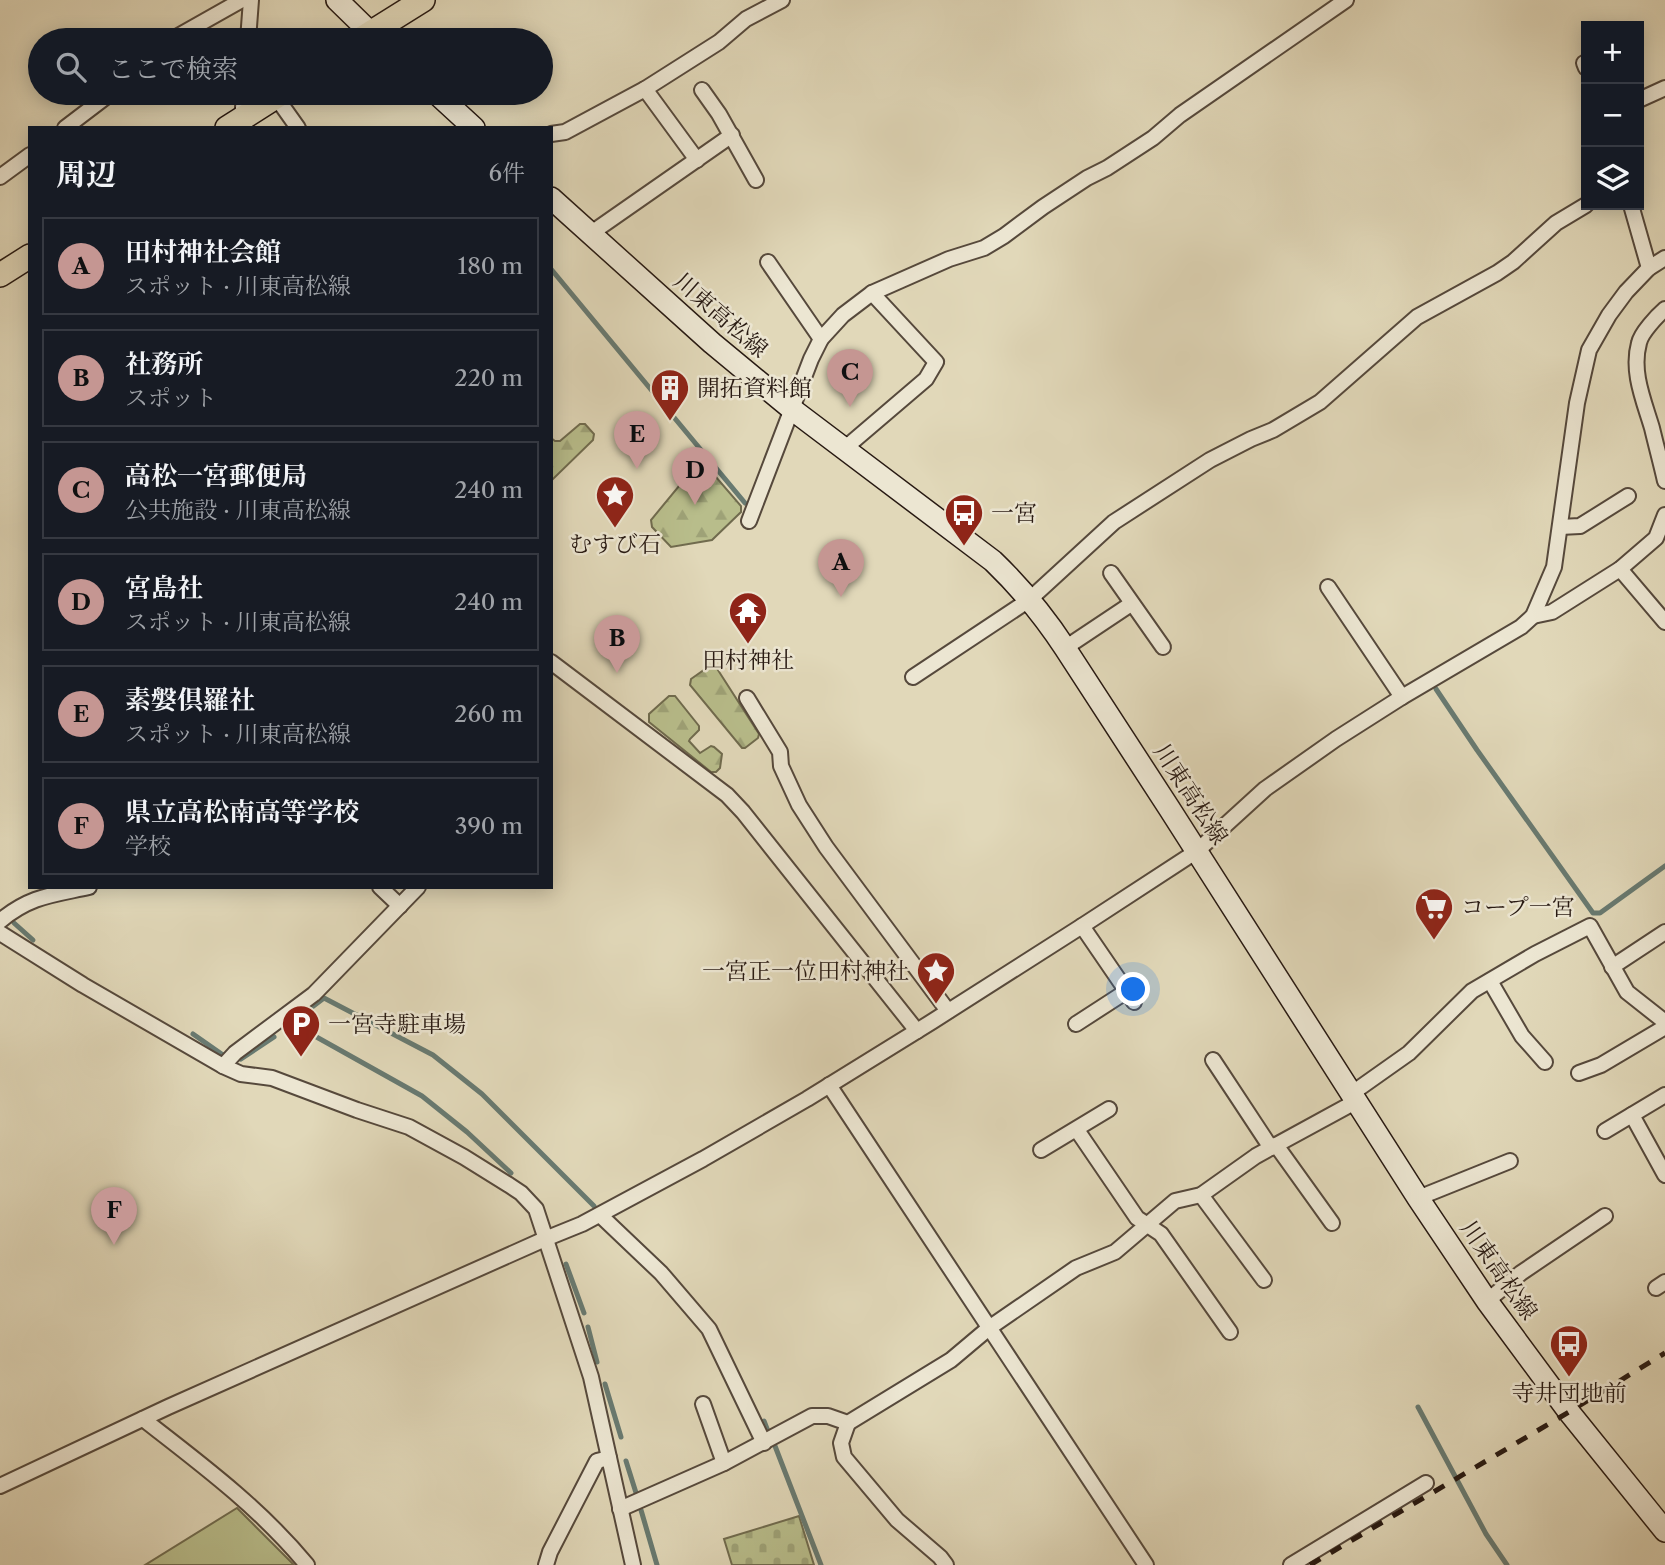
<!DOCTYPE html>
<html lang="ja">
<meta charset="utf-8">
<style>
body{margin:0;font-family:"Libre Caslon Text","Noto Serif JP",serif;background:#242831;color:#f1f3f6}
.controls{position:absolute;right:21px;top:21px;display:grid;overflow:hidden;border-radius:0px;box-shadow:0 4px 18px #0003}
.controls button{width:63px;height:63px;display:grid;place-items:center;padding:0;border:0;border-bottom:2px solid #363941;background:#171b24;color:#f1f3f6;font:35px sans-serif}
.you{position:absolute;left:1134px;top:990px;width:24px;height:24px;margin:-18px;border:5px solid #fff;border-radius:50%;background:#1a73e8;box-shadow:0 0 0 10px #1a73e833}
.badge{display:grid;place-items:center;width:46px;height:46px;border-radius:50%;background:#c59692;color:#111;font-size:23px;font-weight:700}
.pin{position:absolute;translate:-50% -58px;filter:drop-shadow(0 2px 4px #0008)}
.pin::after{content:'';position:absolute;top:37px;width:24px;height:21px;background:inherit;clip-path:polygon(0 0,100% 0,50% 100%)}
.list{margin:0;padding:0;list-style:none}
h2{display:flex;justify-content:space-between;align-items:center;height:91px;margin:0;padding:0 28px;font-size:30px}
h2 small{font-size:23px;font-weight:400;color:#9ea1a6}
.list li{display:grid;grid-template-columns:46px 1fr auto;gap:21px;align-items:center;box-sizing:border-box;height:98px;margin:0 14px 14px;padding:0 14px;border:2px solid #363941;border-radius:0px}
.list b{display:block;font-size:26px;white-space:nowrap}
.list p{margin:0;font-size:23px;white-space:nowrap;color:#9ea1a6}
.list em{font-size:23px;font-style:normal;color:#9ea1a6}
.icon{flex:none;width:38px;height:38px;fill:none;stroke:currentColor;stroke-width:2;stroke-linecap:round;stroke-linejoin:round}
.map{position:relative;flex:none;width:1665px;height:1565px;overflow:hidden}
.search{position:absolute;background:#171b24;box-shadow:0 4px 18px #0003;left:28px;top:28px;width:525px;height:77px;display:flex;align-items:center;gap:18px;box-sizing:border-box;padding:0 24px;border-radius:38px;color:#9ea1a6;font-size:26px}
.panel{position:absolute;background:#171b24;box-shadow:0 4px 18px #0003;left:28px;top:126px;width:525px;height:763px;border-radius:0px}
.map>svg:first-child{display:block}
</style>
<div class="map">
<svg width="1665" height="1565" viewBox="0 0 1665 1565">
<defs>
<pattern id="forest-firs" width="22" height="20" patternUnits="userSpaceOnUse" patternTransform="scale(1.75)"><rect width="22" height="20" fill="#b8bd8b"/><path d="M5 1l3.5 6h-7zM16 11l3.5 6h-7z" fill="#9ea277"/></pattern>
<pattern id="cemetery-stones" width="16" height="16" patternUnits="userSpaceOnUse" patternTransform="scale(1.75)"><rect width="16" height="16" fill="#b8bd8b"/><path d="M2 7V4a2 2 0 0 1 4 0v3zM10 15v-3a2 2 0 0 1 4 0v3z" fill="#9ea277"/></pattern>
</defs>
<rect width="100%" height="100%" fill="#e1d8b9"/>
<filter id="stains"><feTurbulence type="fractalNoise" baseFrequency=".00286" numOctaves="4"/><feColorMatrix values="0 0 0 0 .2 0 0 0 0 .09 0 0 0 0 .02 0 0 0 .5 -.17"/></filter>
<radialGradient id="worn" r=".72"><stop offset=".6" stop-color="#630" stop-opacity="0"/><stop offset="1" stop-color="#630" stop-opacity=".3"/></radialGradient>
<g fill="url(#forest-firs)" stroke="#706b4e" stroke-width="2">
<path d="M580,424H585L594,434L593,440L551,481V438L555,441H560Z"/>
<path d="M703,462L741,506V512L712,540L671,547L652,527L651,520L698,463Z"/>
<path d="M711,665L716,667L759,734L758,738L745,748H742L690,685L691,679Z"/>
<path d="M669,696H675L699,726V730L690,739L689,741L700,753L711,746L714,747L722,754L720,768L716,772H711L649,722V714Z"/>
</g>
<path fill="url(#cemetery-stones)" stroke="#706b4e" stroke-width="2" d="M799,1516L814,1565H732L724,1539Z"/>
<path fill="#b8bd8b" stroke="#706b4e" stroke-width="2" d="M237,1508L294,1565H145Z"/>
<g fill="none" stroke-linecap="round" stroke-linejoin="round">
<g stroke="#687a71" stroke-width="5">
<path d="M551,269L745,503"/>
<path d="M1436,689L1477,750L1593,913H1600L1665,866"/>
<path d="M14,923L33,940"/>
<path d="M287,1026L324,998L433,1055L482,1094L594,1206"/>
<path d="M304,1030L422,1096L467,1132L511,1173"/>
<path d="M193,1034L223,1055"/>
<path d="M241,1059L274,1037"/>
<path d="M566,1264L584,1313"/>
<path d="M588,1327L597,1362"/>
<path d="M605,1384L621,1437"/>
<path d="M1418,1407L1486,1534L1507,1565"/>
<path d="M764,1421L769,1434"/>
<path d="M775,1446L821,1565"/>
<path d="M626,1461L637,1496"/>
<path d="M641,1510L657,1565"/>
</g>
<g stroke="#56493c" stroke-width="18">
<g id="street">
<path d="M171,40L242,0"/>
<path d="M248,40L251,0"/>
<path d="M1584,63L1586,68"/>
<path d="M645,89L697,160"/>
<path d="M702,90L719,114L756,180"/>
<path d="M276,97L298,128"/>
<path d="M1641,99L1665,88"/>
<path d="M242,123L244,93"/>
<path d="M65,128L111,93"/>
<path d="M551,134L565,132L645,89L719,42L746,19L782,0"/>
<path d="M0,177L30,155"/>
<path d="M1631,205L1649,268"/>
<path d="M590,234L732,135"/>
<path d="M768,262L821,339"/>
<path d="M1665,309C1657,316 1641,333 1639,343C1631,372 1644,401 1652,428C1656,445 1661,463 1665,481"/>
<path d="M844,449L926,379L936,362L872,293"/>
<path d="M749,521L811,359L821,339L843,315L872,293L949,259L984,248L1004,236L1043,207L1087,178L1107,168L1153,138L1180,115L1346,0"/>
<path d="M1560,527L1580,526L1628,496"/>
<path d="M1620,569L1665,622"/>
<path d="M1111,573L1163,647"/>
<path d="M1328,587L1402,697"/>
<path d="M1533,616L1552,612L1620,569L1656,538L1665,515"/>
<path d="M1065,648L1131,604"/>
<path d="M551,662L727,795L743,812L917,1031"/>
<path d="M913,677L1029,600L1114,522L1210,460L1251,439L1273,430L1320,402L1417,317L1497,273L1513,262L1556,223L1586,205"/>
<path d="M747,698L780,752L781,766L799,805L826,847L948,1011"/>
<path d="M380,887L400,906"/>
<path d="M0,921C30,896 52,895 89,887"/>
<path d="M1082,926L1134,1002"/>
<path d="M0,933L83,985L223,1066L241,1074L272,1078L357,1110L409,1127L464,1157L509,1185L521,1193L536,1209L591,1377L633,1565"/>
<path d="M1612,967L1665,932"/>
<path d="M1490,981L1522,1036L1545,1062"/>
<path d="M1076,1024L1127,991"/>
<path d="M1213,1060L1271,1148"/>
<path d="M223,1066L235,1053L314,994L418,887"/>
<path d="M1579,1073L1601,1065L1665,1027"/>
<path d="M829,1085L1146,1565"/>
<path d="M1351,1094L1409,1053L1472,991L1535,954L1590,926L1627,992L1665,1022"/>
<path d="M1632,1115L1665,1175"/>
<path d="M1077,1130L1137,1218L1161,1234L1230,1332"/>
<path d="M1605,1131L1665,1095"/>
<path d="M1276,1145L1332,1223"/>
<path d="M1041,1150L1109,1109"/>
<path d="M1201,1195L1264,1280"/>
<path d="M1418,1198L1510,1161"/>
<path d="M600,1215L661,1273L709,1329L764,1443"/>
<path d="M1656,1288L1665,1282"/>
<path d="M1487,1301L1521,1273L1605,1216"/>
<path d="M703,1404L724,1463"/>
<path d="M143,1419C201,1464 260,1508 307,1565"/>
<path d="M848,1423L841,1443L844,1457L897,1520L940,1557L946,1565"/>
<path d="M0,1486L168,1407L545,1239L582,1224L703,1159L807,1099L933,1021L1082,926L1197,851L1265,789L1336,739L1402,697L1521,627L1533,616L1554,567L1577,403L1589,350L1609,315L1626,292L1649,268L1665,258"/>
<path d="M620,1509L724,1463L812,1416H828L848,1423L951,1360L989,1328L1076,1268L1115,1252L1175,1201L1201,1195L1256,1156L1355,1102"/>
<path d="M546,1565L550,1552L597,1461L609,1458"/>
<path d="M1291,1565L1426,1483"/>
</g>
</g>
<g stroke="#271912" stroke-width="24">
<g id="secondary">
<path d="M337,0L378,40"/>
<path d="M436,93L474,128"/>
<path d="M551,198L712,343L793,410L993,561C1020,587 1044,616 1065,648L1169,808L1418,1198L1487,1301L1569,1412L1665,1531"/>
</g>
</g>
<g stroke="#271912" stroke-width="26">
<g id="primary">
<path d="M359,40L423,0"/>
<path d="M227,128L282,93"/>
<path d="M0,275L30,256"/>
</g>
</g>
<use href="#street" stroke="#ece6d2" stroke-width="14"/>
<use href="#secondary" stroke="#ece6d2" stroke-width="21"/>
<use href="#primary" stroke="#e1d8b9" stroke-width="23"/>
<path stroke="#271912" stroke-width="5" stroke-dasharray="12 12" stroke-linecap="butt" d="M1310,1565L1569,1412L1665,1353"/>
</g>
<defs>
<g id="building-pin" transform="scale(2.0125)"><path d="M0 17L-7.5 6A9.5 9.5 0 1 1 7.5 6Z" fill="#8f2418" stroke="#ece6d2"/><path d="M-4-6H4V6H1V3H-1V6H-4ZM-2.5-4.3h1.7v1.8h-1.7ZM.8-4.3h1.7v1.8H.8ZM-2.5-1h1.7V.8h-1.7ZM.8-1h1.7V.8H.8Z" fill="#fff"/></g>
<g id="sight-pin" transform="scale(2.0125)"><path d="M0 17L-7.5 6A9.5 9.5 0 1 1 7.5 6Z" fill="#8f2418" stroke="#ece6d2"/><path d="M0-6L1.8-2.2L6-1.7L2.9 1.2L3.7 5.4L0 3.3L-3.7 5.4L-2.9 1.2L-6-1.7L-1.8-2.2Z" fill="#fff"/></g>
<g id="bus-pin" transform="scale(2.0125)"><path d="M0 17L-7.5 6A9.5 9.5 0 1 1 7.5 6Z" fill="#8f2418" stroke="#ece6d2"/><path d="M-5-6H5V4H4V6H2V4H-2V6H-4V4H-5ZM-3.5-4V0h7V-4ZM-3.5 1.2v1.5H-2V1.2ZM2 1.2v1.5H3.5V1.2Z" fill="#fff"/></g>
<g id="temple-pin" transform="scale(2.0125)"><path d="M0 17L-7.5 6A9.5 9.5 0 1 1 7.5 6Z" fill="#8f2418" stroke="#ece6d2"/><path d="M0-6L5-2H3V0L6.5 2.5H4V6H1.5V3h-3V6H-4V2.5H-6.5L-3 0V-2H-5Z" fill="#fff"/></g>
<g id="supermarket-pin" transform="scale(2.0125)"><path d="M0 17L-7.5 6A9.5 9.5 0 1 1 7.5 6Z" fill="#8f2418" stroke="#ece6d2"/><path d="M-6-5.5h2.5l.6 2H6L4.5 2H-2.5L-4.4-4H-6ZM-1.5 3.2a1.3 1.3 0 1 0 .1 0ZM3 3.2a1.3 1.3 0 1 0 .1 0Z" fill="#fff"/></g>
<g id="parking-pin" transform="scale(2.0125)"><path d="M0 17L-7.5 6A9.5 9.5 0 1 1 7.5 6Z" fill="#8f2418" stroke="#ece6d2"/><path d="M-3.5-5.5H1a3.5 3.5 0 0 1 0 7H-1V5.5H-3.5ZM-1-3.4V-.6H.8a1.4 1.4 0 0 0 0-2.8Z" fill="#fff"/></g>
</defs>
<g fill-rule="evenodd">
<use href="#building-pin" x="670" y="388"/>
<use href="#sight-pin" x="615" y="495"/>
<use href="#bus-pin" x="964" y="513"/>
<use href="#temple-pin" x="748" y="611"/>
<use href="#supermarket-pin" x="1434" y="907"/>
<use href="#sight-pin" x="936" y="971"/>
<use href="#parking-pin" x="301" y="1024"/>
<use href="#bus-pin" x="1569" y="1344"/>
</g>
<g text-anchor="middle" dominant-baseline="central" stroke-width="5" stroke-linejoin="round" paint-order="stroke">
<g font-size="23" fill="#271912" stroke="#ece6d2">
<text transform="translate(721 315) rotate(41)">川東高松線</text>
<text transform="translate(1191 794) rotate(57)">川東高松線</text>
<text transform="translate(1499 1270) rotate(55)">川東高松線</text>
</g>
<g font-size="23" fill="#271912" stroke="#ece6d2" text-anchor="start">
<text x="697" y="388">開拓資料館</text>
<text x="991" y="513">一宮</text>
<text x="615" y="544" text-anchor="middle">むすび石</text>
<text x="748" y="660" text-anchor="middle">田村神社</text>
<text x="1461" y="907">コープ一宮</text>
<text x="909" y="971" text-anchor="end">一宮正一位田村神社</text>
<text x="328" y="1024">一宮寺駐車場</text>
<text x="1569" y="1393" text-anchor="middle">寺井団地前</text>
</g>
</g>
<rect width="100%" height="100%" filter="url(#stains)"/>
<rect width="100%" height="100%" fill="url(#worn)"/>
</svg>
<div class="controls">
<button>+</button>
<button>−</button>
<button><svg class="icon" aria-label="layers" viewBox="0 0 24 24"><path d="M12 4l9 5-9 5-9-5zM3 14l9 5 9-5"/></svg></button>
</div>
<div class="you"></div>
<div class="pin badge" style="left:841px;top:597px">A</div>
<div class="pin badge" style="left:617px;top:673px">B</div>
<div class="pin badge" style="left:850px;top:407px">C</div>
<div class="pin badge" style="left:695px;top:505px">D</div>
<div class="pin badge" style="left:637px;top:469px">E</div>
<div class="pin badge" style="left:114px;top:1245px">F</div>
<div class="search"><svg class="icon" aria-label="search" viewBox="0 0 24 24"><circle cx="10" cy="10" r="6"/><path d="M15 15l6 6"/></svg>ここで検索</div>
<section class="panel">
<h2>周辺<small>6件</small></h2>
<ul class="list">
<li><span class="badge">A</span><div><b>田村神社会館</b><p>スポット · 川東高松線</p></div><em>180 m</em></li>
<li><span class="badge">B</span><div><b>社務所</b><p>スポット</p></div><em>220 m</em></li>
<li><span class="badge">C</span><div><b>高松一宮郵便局</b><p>公共施設 · 川東高松線</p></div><em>240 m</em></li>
<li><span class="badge">D</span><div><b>宮島社</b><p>スポット · 川東高松線</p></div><em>240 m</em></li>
<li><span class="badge">E</span><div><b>素媻倶羅社</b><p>スポット · 川東高松線</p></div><em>260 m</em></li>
<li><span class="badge">F</span><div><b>県立高松南高等学校</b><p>学校</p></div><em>390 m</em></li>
</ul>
</section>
</div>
